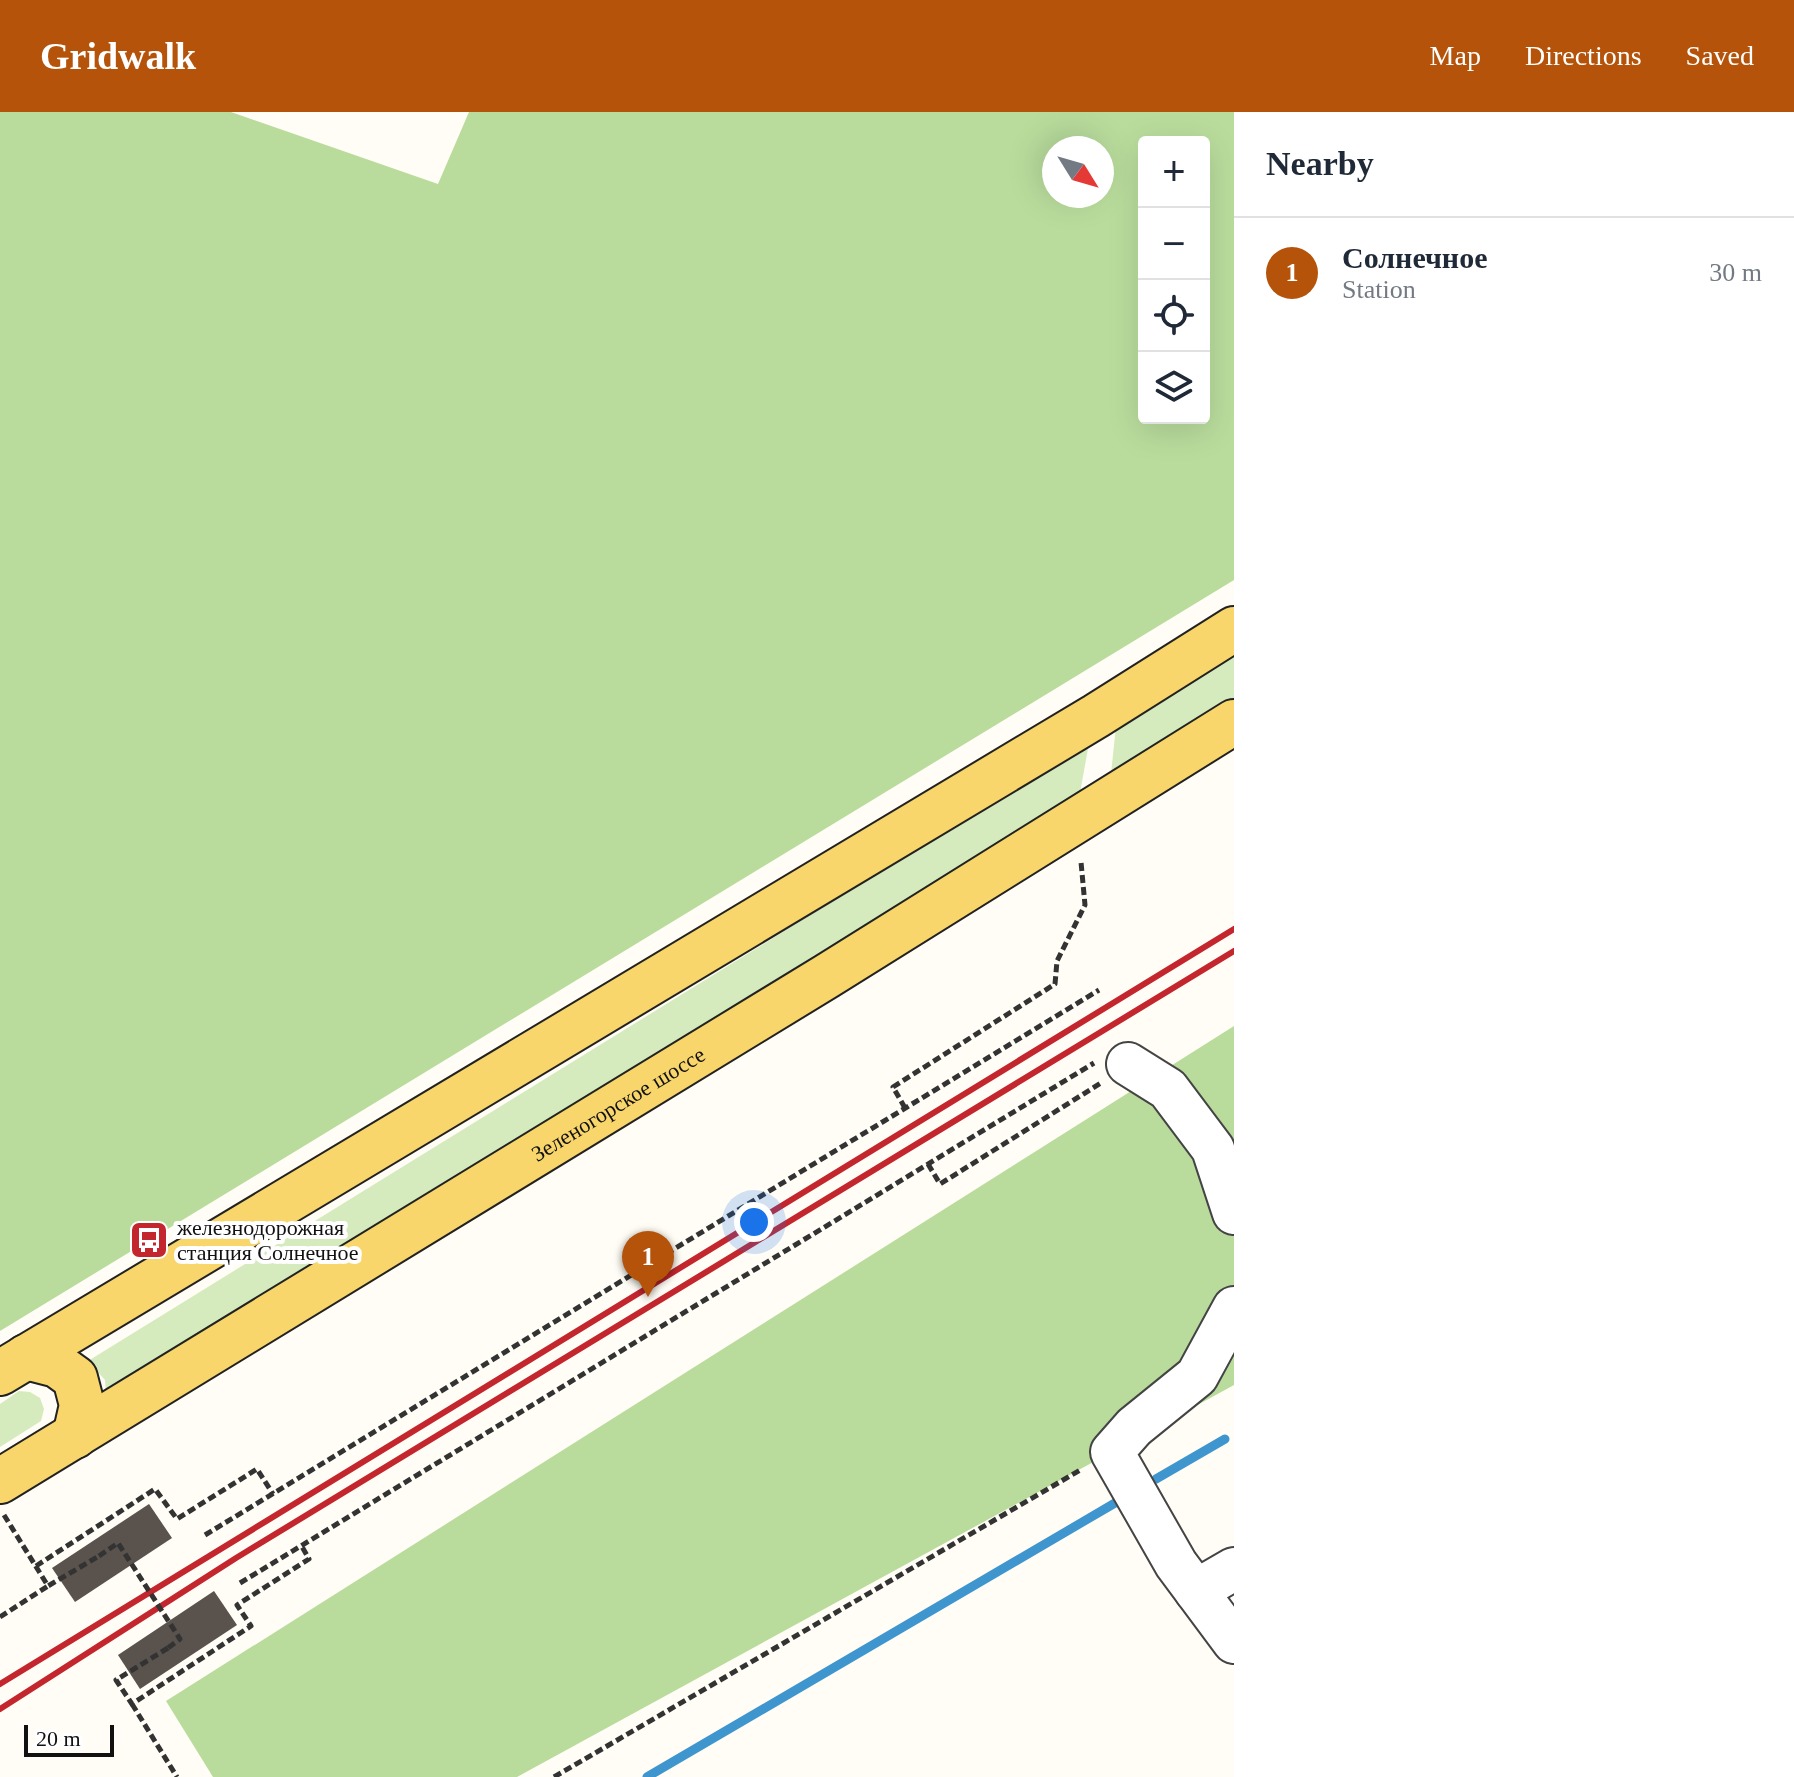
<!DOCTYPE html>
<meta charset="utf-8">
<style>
body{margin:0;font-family:"Times New Roman",serif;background:#f6f6f7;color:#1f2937}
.controls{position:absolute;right:24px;top:24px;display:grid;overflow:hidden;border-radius:8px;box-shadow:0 8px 32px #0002}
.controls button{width:72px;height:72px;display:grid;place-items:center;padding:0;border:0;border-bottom:2px solid #e0e1e3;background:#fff;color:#1f2937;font:40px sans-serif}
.compass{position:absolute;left:1042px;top:24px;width:72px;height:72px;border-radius:50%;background:#fff;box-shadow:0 8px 32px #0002;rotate:127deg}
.scale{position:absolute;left:24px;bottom:20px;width:90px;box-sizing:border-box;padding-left:8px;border:4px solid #111;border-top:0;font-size:22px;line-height:28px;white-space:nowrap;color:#111;-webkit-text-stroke:6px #fff;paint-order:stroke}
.you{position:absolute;left:754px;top:1110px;width:28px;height:28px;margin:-20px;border:6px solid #fff;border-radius:50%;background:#1a73e8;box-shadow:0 0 0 12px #1a73e833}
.badge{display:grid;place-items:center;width:52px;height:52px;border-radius:50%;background:#b45309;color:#fff;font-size:26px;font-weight:700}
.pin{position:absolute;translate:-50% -66px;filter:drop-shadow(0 2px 4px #0008)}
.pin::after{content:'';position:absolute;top:42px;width:28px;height:24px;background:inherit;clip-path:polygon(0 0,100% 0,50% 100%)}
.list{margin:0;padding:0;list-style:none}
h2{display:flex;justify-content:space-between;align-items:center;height:104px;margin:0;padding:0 32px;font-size:34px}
h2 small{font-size:26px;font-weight:400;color:#747a83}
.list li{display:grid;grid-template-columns:52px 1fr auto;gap:24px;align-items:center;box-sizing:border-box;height:112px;padding:0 32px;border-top:2px solid #e0e1e3}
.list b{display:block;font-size:30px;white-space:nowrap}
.list p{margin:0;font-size:26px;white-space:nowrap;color:#747a83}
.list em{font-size:26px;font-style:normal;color:#747a83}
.icon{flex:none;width:44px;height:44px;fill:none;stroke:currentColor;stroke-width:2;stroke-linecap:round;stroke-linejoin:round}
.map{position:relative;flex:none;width:1234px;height:1665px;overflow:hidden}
header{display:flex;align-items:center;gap:48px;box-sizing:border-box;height:112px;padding:0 40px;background:#b45309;color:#fff}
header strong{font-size:38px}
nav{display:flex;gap:44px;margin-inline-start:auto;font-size:28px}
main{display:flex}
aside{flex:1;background:#fff}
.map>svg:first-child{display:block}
</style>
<header>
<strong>Gridwalk</strong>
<nav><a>Map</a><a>Directions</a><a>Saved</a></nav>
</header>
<main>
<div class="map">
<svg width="1234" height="1665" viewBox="0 0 1234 1665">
<rect width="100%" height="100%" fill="#fffdf5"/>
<g fill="#d5ebbd">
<path d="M1234,539V588L1111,662L1116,614Z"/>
<path d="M1089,631L1080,681L106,1280L105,1268L88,1249Z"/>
<path d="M19,1279L30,1280L40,1286L44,1297L41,1309L0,1335V1292Z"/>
</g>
<g fill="#b9dc9c" fill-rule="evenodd">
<path d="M0,0H231L438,72L469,0H1234V468L0,1219ZM1144,30H1204V306H1144ZM1054,36H1102V84H1054Z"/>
<path d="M1234,914V1273L517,1665H213L166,1589Z"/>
</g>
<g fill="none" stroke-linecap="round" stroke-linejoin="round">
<g stroke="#3f96cf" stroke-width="9">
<path d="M1156,1367L1225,1327"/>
<path d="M647,1665L1115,1391"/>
</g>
</g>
<g fill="#5a524d">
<path d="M149,1392L172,1426L75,1490L52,1456Z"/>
<path d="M214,1479L237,1513L140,1577L118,1543Z"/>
</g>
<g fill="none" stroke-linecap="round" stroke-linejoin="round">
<g stroke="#444" stroke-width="46">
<g id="minor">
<path d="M1128,952L1168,977L1213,1037L1234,1101"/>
<path d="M1234,1196L1197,1264L1134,1315L1112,1340L1176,1452L1234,1530"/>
<path d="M1196,1479L1234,1457"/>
</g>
</g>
<g stroke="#222" stroke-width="48">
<g id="major">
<path d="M26,1245L57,1253L75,1266L82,1293L75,1324"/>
<path d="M0,1261L1096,604L1234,517"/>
<path id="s1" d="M0,1369L827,864L1234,610"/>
</g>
</g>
<g stroke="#333" stroke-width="5" stroke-dasharray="8 4" stroke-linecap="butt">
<path d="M905,996L893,975L1055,872L1057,849L1085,793L1081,750"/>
<path d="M928,1052L940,1072L1101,971"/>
<path d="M4,1403L48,1474L99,1444"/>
<path d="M205,1423L1099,878"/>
<path d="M36,1454L155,1377L177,1407L257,1357L273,1382"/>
<path d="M240,1471L1094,951"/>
<path d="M0,1505L48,1474"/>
<path d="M168,1536L116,1568L132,1592L251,1514L237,1493L309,1447L301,1433"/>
<path d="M132,1592L177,1665"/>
<path d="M554,1665L1082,1357"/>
</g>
<use href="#minor" stroke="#fff" stroke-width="42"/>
<use href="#major" stroke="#f9d66b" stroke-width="44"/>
<g stroke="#c4262e" stroke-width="6">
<path d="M0,1572L1234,817"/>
<path d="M0,1597L236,1446L1234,839"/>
</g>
<path stroke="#333" stroke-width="5" stroke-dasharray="8 4" stroke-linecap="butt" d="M99,1444L118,1431L180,1527L168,1536"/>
</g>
<defs>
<g id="bus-square" transform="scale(2)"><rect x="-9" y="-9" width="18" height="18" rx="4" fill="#c4262e" stroke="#fff"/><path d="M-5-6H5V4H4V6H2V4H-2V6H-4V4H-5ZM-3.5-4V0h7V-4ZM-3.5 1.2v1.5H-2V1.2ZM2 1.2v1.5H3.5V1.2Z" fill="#fff"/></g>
</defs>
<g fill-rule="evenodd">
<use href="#bus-square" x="149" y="1128"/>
</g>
<g text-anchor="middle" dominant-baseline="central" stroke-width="8" stroke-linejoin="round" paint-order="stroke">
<g font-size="22" fill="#111" stroke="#fff">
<text stroke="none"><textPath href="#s1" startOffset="724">Зеленогорское шоссе</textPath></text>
</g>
<g font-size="22" fill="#111" stroke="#fff" text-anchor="start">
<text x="177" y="1115">железнодорожная<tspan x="177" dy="25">станция Солнечное</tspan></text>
</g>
</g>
</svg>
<div class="controls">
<button>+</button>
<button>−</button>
<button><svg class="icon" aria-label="locate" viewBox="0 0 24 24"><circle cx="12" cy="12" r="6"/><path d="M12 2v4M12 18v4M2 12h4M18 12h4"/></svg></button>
<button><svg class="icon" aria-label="layers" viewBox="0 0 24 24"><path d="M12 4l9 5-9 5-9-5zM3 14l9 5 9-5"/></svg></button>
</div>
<svg class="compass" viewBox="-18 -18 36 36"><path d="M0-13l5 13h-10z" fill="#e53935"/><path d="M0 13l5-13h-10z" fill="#747a83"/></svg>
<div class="scale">20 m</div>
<div class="you"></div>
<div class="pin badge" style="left:648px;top:1185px">1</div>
</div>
<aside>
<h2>Nearby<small></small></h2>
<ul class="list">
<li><span class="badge">1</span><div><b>Солнечное</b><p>Station</p></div><em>30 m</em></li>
</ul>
</aside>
</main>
